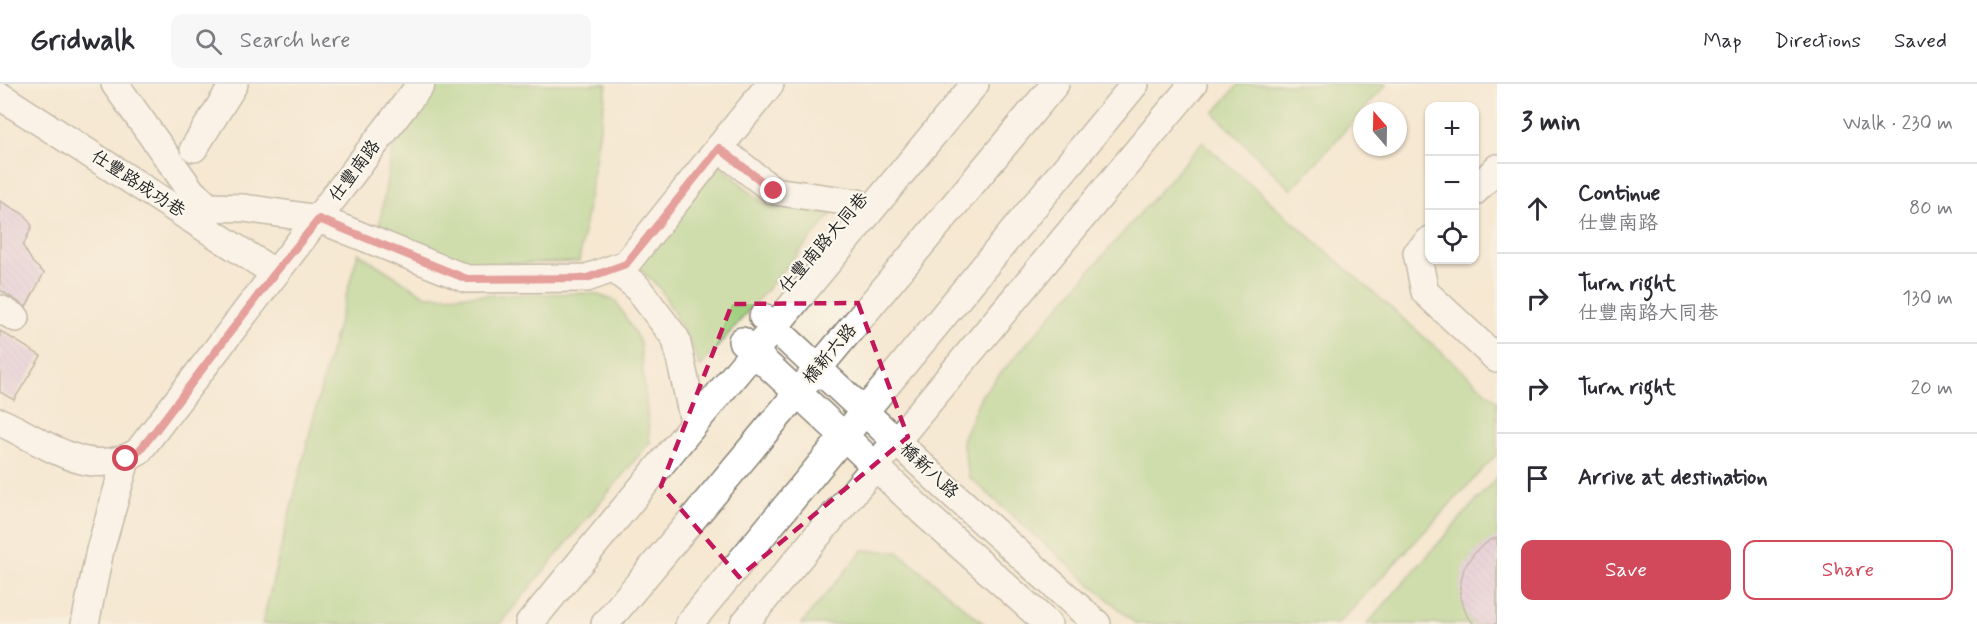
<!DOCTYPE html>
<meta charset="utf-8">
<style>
body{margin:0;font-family:Mynerve,"LXGW WenKai TC",sans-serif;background:#f7f7f7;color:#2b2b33}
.controls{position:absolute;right:18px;top:18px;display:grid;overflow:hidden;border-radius:12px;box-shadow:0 2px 4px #0004}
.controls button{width:54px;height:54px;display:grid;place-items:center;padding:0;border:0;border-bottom:2px solid #e1e1e2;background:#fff;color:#2b2b33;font:30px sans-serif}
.compass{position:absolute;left:1353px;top:18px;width:54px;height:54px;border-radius:50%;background:#fff;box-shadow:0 2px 4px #0004;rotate:340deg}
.stop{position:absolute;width:18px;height:18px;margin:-14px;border:4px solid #d1495b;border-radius:50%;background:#fff}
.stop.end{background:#d1495b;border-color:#fff;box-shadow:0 2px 6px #0008}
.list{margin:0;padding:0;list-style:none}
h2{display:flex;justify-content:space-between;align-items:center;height:78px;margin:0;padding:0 24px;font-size:26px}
h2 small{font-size:20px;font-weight:400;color:#7c7c81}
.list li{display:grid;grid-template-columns:39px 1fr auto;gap:18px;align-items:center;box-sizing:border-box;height:90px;padding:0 24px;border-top:2px solid #e1e1e2}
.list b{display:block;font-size:22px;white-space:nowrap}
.list p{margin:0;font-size:20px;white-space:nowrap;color:#7c7c81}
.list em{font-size:20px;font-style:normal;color:#7c7c81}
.actions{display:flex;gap:12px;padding:18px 24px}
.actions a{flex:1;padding:14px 0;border:2px solid #d1495b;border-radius:12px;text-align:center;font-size:21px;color:#d1495b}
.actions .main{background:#d1495b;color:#fff}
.icon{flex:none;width:33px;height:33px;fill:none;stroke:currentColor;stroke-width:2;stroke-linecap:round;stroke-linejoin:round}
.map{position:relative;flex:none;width:1497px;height:540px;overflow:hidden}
header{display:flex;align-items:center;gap:36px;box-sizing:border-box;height:84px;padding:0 30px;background:#fff;border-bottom:2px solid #e1e1e2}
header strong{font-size:28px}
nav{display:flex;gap:33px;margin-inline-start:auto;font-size:21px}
.search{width:420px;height:54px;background:#f7f7f7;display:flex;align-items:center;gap:15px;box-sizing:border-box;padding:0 21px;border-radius:12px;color:#7c7c81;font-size:22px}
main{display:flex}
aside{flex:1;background:#fff}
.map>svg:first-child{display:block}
</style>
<header>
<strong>Gridwalk</strong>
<div class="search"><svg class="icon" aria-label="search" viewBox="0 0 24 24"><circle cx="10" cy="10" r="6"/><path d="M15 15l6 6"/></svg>Search here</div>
<nav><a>Map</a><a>Directions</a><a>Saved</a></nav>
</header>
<main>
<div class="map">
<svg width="1497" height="540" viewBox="0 0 1497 540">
<defs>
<pattern id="building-back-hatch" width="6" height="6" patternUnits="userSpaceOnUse" patternTransform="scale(1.5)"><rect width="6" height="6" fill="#d5b5e2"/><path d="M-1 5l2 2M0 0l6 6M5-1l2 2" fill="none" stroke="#b69bc1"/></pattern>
</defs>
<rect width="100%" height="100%" fill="#fbf7ec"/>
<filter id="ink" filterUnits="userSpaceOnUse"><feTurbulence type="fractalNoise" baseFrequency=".0167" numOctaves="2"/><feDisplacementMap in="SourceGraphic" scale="12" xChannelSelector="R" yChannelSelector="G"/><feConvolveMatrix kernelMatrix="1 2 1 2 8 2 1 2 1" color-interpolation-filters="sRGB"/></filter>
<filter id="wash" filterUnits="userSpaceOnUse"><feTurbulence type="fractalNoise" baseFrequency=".008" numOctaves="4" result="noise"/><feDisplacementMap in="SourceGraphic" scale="24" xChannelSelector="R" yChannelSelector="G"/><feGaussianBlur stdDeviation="1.35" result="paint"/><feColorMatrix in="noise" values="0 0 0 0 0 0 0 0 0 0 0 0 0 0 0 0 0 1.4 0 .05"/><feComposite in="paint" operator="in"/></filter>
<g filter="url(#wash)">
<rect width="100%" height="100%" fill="#f5e8d1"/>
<g fill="#9fcf7e" stroke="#5e764d" stroke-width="1.5">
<path d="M432,0H607L579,178L461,181L378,148L396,44Z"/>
<path d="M1239,0H1387L1291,106L1214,29Z"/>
<path d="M1202,58L1497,317V370L1338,540H1136L969,393L962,356L981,312Z"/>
<path d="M719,80L763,119L832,130L700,283L691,260L660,204L635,181Z"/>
<path d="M358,169L426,212L593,209L616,217L640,258L650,358L500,540H262L327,280Z"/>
<path d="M1497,393V540H1367Z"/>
<path d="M863,466L898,468L984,540H801Z"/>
</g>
<g id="blocks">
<g fill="url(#building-back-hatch)">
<path d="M0,117L25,131L32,142L23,162L33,179L44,189L26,223L0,206Z"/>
<path d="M0,247L41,272L14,316L0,308Z"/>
<path d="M1497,454V540H1474L1467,532L1461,514L1460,503L1464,484L1475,468L1490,456Z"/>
</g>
</g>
</g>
<g filter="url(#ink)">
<use href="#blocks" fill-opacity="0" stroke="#888276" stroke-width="1.5"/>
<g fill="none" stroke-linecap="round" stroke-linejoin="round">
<g stroke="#888276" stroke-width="30">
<g id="minor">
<path d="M115,0L192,108L209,123L244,124L319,135L467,195L587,194L626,180L770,0"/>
<path d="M0,12L275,189"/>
<path d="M194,64L234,0"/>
<path d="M719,64L774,107L858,119"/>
<path d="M1474,108L1497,84"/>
<path d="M1430,156L1417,169L1425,208L1497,275"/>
<path d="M614,185L636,202L676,255L694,338"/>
<path d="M0,225L16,234"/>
<path d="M763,233L945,403L1097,540"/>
<path d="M742,257L844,352L923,428L1048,540"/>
<path d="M0,338C44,357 90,398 138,368L421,0"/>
<path d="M85,540L100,466L126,376"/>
<path d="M529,540L975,0"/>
<path d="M605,540L1055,0"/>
<path d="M689,540L1135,0"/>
<path d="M744,540L1193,0"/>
</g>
</g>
<use href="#minor" stroke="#fff" stroke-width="27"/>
</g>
</g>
<g fill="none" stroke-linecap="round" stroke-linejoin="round" filter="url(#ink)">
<path stroke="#d1495b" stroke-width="8" d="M126,375L138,368L156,346L275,189L319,135L467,195L587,194L626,180L719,64L774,107"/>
</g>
<path d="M0 0H1497V540H0ZM858,219L908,353L739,493L661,402L732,220Z" fill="#f5e8d1" fill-opacity=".55" fill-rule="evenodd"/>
<path fill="none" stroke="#c2185b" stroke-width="4.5" stroke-dasharray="12 8" stroke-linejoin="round" d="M858,219L908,353L739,493L661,402L732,220Z"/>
<g text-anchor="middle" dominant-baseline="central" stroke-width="4.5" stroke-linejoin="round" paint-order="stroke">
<g font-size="18" fill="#1c1c1c" stroke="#fbf7ec">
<text transform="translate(355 87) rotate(-53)">仕豐南路</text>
<text transform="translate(138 100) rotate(33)">仕豐路成功巷</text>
<text transform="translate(824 159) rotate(-49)">仕豐南路大同巷</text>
<text transform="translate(830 270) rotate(-50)">橋新六路</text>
<text transform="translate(929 387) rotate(43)">橋新八路</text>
</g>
</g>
</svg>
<div class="controls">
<button>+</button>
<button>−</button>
<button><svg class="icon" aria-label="locate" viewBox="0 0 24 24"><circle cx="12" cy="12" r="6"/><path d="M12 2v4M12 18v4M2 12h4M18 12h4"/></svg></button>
</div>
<svg class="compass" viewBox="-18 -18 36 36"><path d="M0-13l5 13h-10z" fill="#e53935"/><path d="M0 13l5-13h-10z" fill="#7c7c81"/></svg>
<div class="stop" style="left:126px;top:375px"></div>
<div class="stop end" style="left:774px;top:107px"></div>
</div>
<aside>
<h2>3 min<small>Walk · 230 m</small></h2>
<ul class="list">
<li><svg class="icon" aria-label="ahead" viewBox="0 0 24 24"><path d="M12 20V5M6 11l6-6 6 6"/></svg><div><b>Continue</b><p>仕豐南路</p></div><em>80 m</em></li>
<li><svg class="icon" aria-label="right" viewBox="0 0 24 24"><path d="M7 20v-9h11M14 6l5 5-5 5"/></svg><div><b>Turn right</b><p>仕豐南路大同巷</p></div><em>130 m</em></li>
<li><svg class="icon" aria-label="right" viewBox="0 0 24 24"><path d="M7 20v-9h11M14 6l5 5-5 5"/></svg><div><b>Turn right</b></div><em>20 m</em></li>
<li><svg class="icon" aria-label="arrive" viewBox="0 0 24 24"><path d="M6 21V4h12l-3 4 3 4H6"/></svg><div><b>Arrive at destination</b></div></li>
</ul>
<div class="actions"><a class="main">Save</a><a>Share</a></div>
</aside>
</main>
